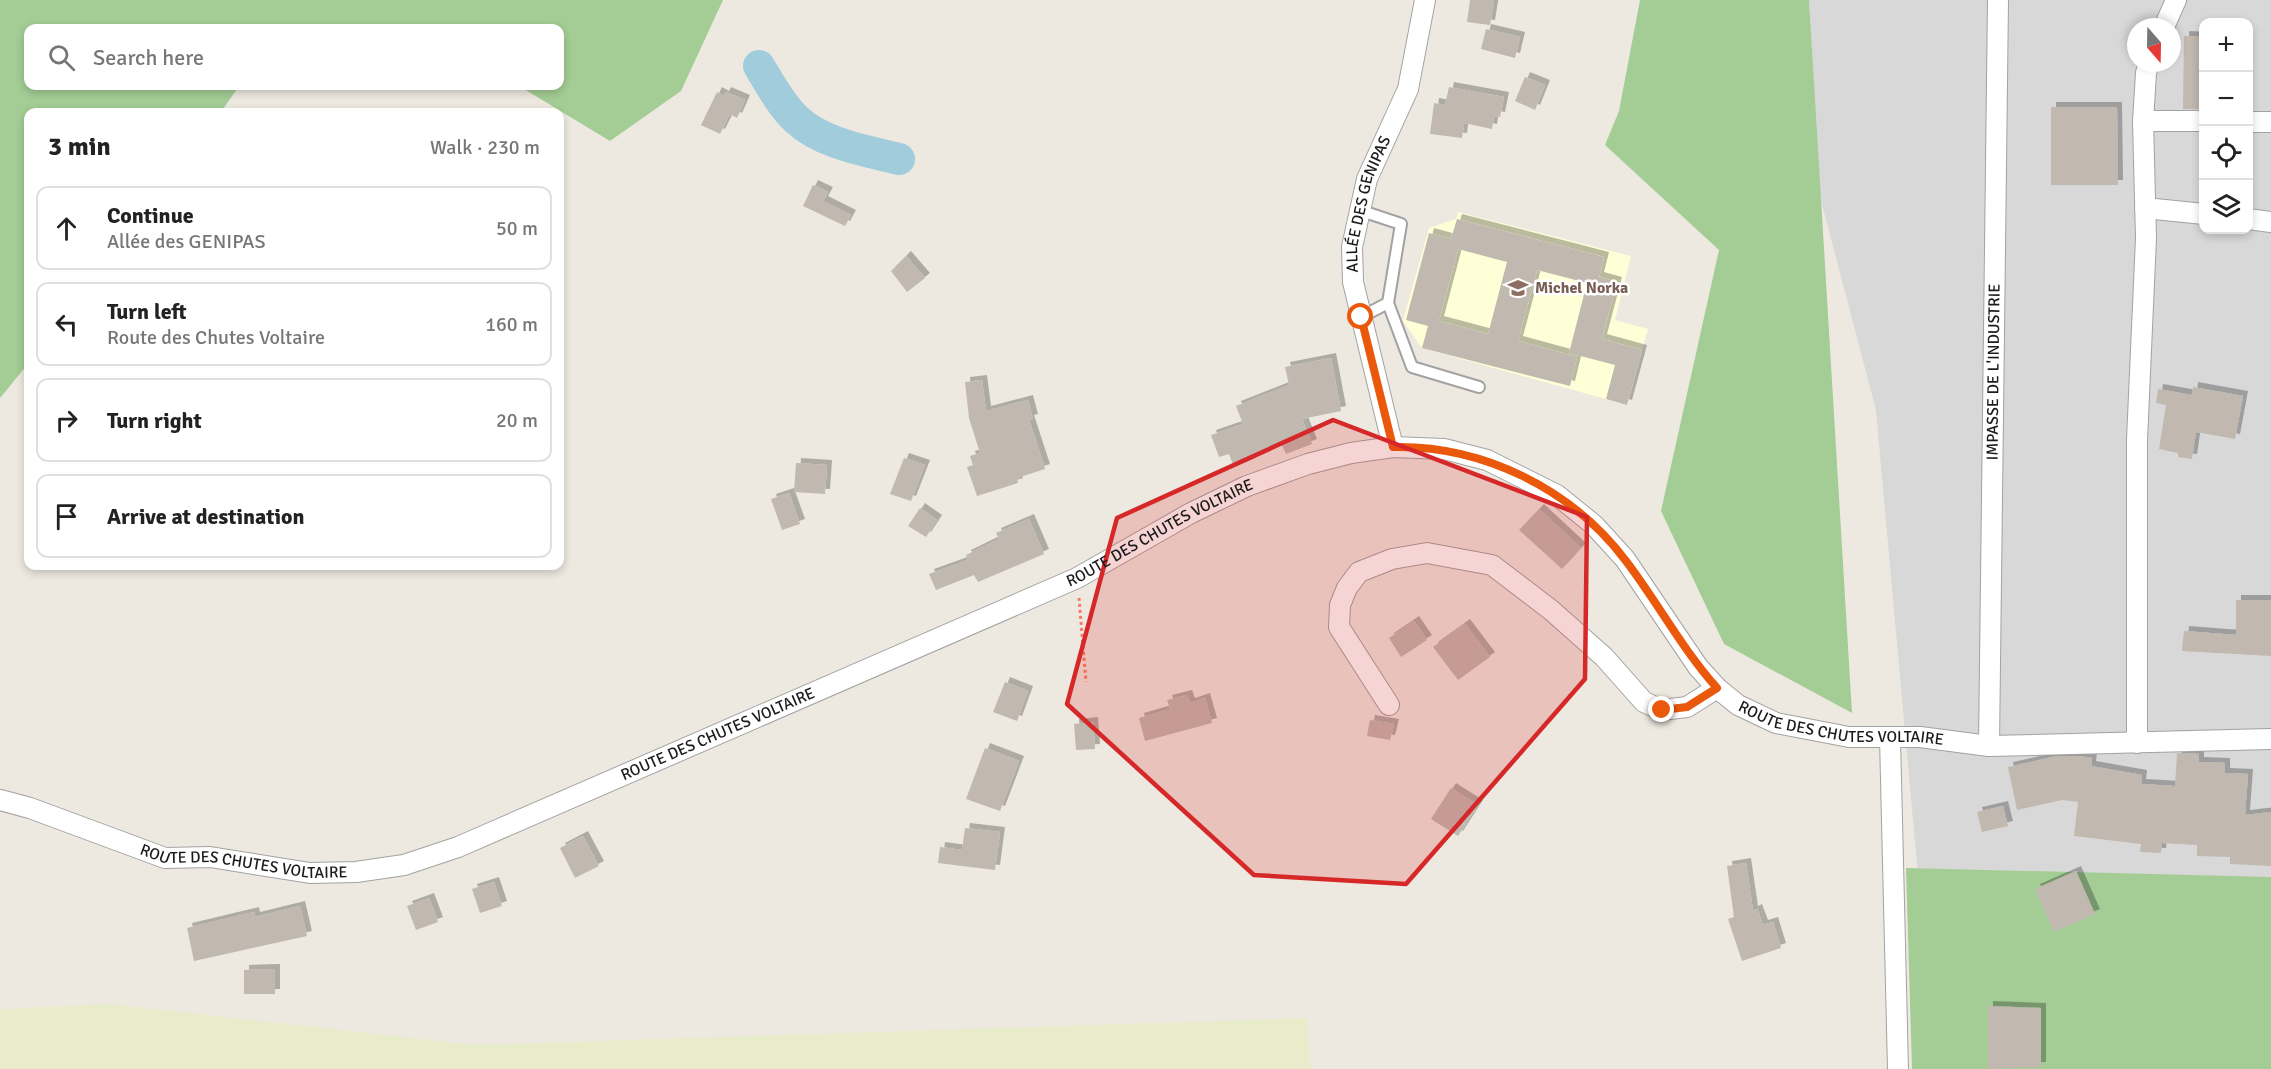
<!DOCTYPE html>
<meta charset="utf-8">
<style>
body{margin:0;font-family:Signika,sans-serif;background:#f6f6f6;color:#222}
.controls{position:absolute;right:18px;top:18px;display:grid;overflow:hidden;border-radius:12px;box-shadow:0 3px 9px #0003}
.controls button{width:54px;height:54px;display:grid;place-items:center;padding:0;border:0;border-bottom:2px solid #e0e0e0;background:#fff;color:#222;font:30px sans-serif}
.compass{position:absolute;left:2127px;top:18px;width:54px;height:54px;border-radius:50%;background:#fff;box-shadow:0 3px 9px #0003;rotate:160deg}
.stop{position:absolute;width:18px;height:18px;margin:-14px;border:4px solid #ea580c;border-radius:50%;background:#fff}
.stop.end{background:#ea580c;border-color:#fff;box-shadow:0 2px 6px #0008}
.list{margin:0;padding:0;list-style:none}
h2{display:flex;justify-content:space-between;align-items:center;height:78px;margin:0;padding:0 24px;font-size:26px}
h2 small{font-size:20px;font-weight:400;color:#767676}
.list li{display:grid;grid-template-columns:39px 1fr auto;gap:18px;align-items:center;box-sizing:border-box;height:84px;margin:0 12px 12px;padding:0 12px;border:2px solid #e0e0e0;border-radius:12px}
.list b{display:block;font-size:22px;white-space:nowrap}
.list p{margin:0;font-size:20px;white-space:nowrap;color:#767676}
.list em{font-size:20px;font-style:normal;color:#767676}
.icon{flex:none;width:33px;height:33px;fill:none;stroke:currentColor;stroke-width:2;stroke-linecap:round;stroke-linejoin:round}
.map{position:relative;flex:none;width:2271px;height:1069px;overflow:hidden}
.search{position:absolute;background:#fff;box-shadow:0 3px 9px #0003;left:24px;top:24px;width:540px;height:66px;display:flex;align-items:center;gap:15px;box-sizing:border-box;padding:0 21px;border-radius:12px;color:#767676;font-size:22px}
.panel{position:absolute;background:#fff;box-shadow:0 3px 9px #0003;left:24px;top:108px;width:540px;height:462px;border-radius:12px}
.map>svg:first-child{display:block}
</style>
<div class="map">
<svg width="2271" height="1069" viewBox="0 0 2271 1069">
<defs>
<filter id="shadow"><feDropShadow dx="5" dy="-5" stdDeviation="0" flood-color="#0004"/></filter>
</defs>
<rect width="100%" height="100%" fill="#ede9e0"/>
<path fill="#d9d8d8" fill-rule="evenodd" d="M1809,0H2271V939L1927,976L1876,410L1818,189ZM2204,22H2248V230H2204ZM2136,27H2172V63H2136Z"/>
<path fill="#feffd7" d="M1458,212L1631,256L1615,320L1648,329L1627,405L1422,348L1403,321L1429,228L1456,219Z"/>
<path fill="#e9eccb" d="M110,1004L474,1045L1307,1018L1311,1069H0V1009Z"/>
<g fill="#a3cd94">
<path d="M0,0H723L681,91L610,141L519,86H560V28H28V86H239L221,112H28V364L0,398Z"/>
<path d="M1640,0H1809L1852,713L1724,644L1661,511L1719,250L1605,145L1619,111Z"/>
<path d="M1906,868L2271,877V1069H1912Z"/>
</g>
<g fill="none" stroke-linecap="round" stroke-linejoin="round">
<path stroke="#a0ccdb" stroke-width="32" d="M759,66C770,84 781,105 796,119C822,144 867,151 899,159"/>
</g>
<g fill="#c1b8b0" fill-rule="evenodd" filter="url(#shadow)">
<path d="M1470,0H1494L1490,25L1467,22Z"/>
<path d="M1486,29L1520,37L1515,58L1481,49Z"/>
<path d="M2184,36L2204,37V109H2183Z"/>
<path d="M1525,77L1545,85L1535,110L1515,101Z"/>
<path d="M1449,87L1504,97L1500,117L1494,116L1492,129L1464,123L1462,138L1430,134L1434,103L1445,105Z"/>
<path d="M717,92L724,96L726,92L745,100L737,118L730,114L720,134L701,125Z"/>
<path d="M2051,107H2117L2118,185H2051Z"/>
<path d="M813,185L828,192L823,201L851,215L845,226L803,206Z"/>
<path d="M1457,219L1604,257L1599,277L1617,282L1602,339L1642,350L1627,405L1606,399L1615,365L1569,353L1587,283L1537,270L1518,341L1577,357L1570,386L1422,348L1428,326L1406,320L1429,233L1451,239ZM1458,249L1507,262L1488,334L1439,321Z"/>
<path d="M906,256L925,278L907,292L891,271Z"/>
<path d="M1331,358L1341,411L1302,419L1312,444L1286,454L1281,443L1255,453L1256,458L1234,467L1229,454L1219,457L1211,435L1243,424L1236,406L1289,385L1285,367Z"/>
<path d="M982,380L986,411L1028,400L1033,419L1029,420L1045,469L1017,478L1018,483L977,496L967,467L973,465L970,456L980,453L969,418L965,382Z"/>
<path d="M2193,387L2243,396L2235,439L2196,432L2192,459L2178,457V453L2159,449L2166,405L2156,403L2158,389L2192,395Z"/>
<path d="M904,458L925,465L911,501L890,494Z"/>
<path d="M796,463L827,465L825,494L794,492Z"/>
<path d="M789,493L800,524L782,530L771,499Z"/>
<path d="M920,508L937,520L926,537L908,526Z"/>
<path d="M1539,509L1581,548L1562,569L1519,530Z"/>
<path d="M1029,519L1044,554L978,582L974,575L936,590L929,574L968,560L966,555L999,539L996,533Z"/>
<path d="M2236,600H2271V656L2182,651L2184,631L2236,635Z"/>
<path d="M1414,621L1427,640L1401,657L1389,638Z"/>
<path d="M1465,624L1490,657L1458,680L1433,647Z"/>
<path d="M1005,682L1028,691L1017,721L993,712Z"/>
<path d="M1187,695L1190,703L1205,698L1212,723L1145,741L1139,718L1170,709L1167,700Z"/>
<path d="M1370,720L1394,724L1390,740L1367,736Z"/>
<path d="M1093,722L1095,749L1076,750L1074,724Z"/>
<path d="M985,748L1019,761L1000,811L966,799Z"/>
<path d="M2177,753L2199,754V762L2225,763V773L2248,774L2245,815L2271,812V866L2230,864V857L2197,856V845L2162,843L2161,853L2140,852L2141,844L2074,836L2078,802L2062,800L2017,810L2008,767L2057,756H2078L2092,758L2091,766L2142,775L2141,784L2175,786Z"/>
<path d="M1451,788L1478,805L1458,836L1431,819Z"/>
<path d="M2003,806L2008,826L1982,832L1977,812Z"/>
<path d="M965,828L1000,832L995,870L938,863L940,847L962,850Z"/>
<path d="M583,836L599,866L575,878L560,848Z"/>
<path d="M1746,863L1753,911L1757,909L1763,925L1773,922L1781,948L1742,961L1728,919L1734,917L1727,866Z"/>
<path d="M2076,871L2095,914L2054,932L2035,889Z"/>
<path d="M494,882L502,906L480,913L472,889Z"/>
<path d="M429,898L438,922L416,930L407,906Z"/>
<path d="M300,906L307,936L194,961L187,928L254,912L255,917Z"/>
<path d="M275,969V994H244V970Z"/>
<path d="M1988,1006L2041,1008V1067L1988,1069Z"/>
</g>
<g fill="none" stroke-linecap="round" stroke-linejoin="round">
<g stroke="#a2a2a2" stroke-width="14">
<g id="service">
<path d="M1359,210L1401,224L1388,303L1361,317"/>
<path d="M1388,303L1412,367L1479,387"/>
</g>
</g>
<g stroke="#a2a2a2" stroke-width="22">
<g id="minor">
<path d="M2164,27L2176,0"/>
<path d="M2149,63L2146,73L2143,121H2204"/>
<path d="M2248,122H2271"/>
<path d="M2145,208L2204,214"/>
<path d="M2248,219L2271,222"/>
<path id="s1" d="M1393,447L1353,282L1352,247L1367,179L1408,89L1425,0"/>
<path d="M1389,705L1339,627L1340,605L1347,588L1359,572L1392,559L1427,553L1492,565L1551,610L1604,657L1644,702L1662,710L1687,707L1717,688"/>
<path d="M1890,738L1898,1069"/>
<path d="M2137,743V440L2146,238L2143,121"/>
<path id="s2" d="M1989,746L1998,0"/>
<path id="s3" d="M0,800L30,808L165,858L210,857L310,873L356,872L404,865L458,847L1077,578L1191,513L1247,486L1308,464L1351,453L1393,447L1444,449L1487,460L1557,495L1594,525L1625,559L1698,667L1717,688L1738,705L1776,723L1849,737H1920L1989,746L2271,739"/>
</g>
</g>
<path stroke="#fa7964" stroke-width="3" stroke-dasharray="3 3" stroke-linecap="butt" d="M1079,598L1086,682"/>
<use href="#service" stroke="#fff" stroke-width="10"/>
<use href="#minor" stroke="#fff" stroke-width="20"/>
</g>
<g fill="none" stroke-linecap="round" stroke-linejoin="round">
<path stroke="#ea580c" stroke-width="8" d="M1361,317L1393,447C1483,445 1572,489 1626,561C1658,603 1682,649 1717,688L1687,707L1662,710"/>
</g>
<path fill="#d62828" fill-opacity="0.2" stroke="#d62828" stroke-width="4.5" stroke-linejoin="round" d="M1333,420L1587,517L1585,679L1406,884L1254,875L1067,704L1117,518Z"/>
<defs>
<g id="school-bare" transform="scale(1.62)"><path d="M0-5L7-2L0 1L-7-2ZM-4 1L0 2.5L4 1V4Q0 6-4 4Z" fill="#8d6e63" stroke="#fff" stroke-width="2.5" paint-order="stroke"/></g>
</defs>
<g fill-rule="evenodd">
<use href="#school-bare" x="1518" y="288"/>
</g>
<g text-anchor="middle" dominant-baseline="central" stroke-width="5" stroke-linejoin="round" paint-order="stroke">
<g font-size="16" fill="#1b1b1b" stroke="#fff">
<text stroke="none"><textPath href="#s1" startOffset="250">ALLÉE DES GENIPAS</textPath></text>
<text stroke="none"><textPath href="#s2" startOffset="374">IMPASSE DE L'INDUSTRIE</textPath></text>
<text stroke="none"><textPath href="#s3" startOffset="1242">ROUTE DES CHUTES VOLTAIRE</textPath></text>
<text stroke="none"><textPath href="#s3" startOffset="2052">ROUTE DES CHUTES VOLTAIRE</textPath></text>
<text stroke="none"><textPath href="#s3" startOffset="756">ROUTE DES CHUTES VOLTAIRE</textPath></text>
<text stroke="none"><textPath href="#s3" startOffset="254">ROUTE DES CHUTES VOLTAIRE</textPath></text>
</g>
<g font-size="16" font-weight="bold" fill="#785e54" stroke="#fff" text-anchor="start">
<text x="1535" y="288">Michel Norka</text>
</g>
</g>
</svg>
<div class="controls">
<button>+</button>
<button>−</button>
<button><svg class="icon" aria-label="locate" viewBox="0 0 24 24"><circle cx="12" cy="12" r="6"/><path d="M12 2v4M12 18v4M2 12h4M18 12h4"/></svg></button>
<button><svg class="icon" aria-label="layers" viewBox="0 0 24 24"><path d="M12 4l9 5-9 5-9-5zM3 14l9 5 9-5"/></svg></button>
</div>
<svg class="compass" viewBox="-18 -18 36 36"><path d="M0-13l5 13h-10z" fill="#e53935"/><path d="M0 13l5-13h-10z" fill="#767676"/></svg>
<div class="stop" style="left:1361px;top:317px"></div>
<div class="stop end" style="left:1662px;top:710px"></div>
<div class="search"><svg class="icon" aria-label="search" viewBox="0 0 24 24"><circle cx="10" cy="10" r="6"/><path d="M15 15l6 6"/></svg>Search here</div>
<section class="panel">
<h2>3 min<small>Walk · 230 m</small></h2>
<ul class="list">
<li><svg class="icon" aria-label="ahead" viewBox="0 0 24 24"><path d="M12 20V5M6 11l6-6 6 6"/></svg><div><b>Continue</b><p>Allée des GENIPAS</p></div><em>50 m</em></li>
<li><svg class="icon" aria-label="left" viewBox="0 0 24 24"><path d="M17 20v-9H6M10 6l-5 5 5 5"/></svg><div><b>Turn left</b><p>Route des Chutes Voltaire</p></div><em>160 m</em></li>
<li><svg class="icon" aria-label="right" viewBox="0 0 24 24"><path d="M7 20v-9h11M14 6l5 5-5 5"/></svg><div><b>Turn right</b></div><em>20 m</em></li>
<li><svg class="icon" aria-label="arrive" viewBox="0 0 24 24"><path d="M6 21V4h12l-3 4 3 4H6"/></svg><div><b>Arrive at destination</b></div></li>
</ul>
</section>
</div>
